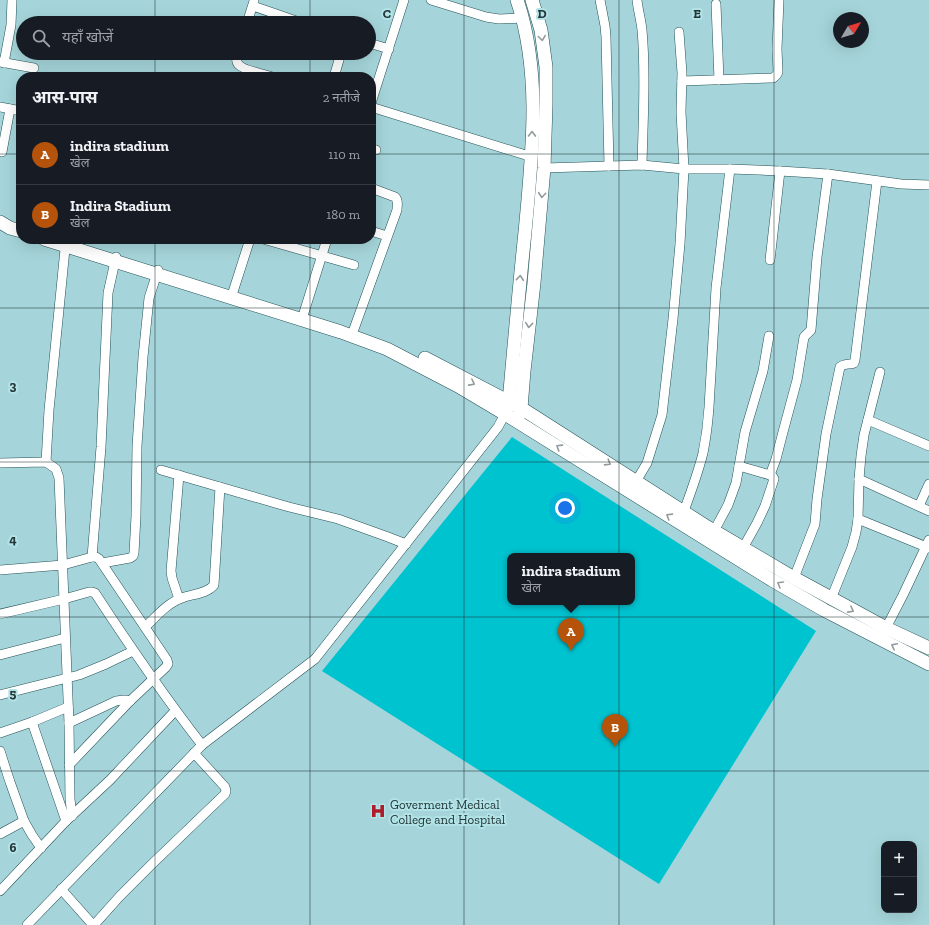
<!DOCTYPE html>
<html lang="hi">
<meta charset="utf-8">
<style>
body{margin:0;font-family:"Zilla Slab","Noto Sans Devanagari",serif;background:#242831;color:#f1f3f6}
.controls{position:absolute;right:12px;bottom:12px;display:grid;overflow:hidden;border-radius:8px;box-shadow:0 4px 16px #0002}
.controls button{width:36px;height:36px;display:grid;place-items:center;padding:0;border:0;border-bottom:1px solid #363941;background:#171b24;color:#f1f3f6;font:20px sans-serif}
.compass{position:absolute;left:833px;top:12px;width:36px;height:36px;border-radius:50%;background:#171b24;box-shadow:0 4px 16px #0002;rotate:52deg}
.you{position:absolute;left:565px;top:508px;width:14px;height:14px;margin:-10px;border:3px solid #fff;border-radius:50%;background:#1a73e8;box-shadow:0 0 0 6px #1a73e833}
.badge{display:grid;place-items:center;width:26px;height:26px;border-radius:50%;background:#b45309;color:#fff;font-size:13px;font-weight:700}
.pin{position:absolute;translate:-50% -33px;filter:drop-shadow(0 1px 2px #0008)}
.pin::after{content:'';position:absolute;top:21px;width:14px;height:12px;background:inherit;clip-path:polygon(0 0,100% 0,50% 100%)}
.popup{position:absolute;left:507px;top:553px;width:128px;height:52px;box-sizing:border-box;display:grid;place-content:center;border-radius:8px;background:#171b24;filter:drop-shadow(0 1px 3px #0005);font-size:13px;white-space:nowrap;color:#9ea1a6}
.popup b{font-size:15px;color:#f1f3f6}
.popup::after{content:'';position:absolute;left:50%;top:100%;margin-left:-8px;border:8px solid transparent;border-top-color:#171b24}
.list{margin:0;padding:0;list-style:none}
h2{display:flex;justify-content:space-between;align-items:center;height:52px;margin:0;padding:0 16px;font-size:17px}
h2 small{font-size:13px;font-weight:400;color:#9ea1a6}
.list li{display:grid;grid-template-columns:26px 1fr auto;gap:12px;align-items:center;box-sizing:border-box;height:60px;padding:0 16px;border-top:1px solid #363941}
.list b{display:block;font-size:15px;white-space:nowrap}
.list p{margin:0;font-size:13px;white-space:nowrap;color:#9ea1a6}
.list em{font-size:13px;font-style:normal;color:#9ea1a6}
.icon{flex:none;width:22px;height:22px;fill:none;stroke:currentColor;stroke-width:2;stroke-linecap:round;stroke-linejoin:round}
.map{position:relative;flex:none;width:929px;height:925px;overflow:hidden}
.search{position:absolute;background:#171b24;box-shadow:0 4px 16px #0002;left:16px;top:16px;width:360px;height:44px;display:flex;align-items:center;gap:10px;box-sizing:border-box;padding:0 14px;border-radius:22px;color:#9ea1a6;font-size:15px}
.panel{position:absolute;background:#171b24;box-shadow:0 4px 16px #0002;left:16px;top:72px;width:360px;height:172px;border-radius:16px}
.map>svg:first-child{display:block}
</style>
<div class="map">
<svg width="929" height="925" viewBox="0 0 929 925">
<rect width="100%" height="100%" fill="#a5d5da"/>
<path fill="#00c3d0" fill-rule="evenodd" d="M512,437L816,631L659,884L322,671ZM510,556H632V602H510Z"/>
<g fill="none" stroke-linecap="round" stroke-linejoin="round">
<g stroke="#245256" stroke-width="10">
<g id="street">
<path d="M431,0L486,17L499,19L523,18"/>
<path d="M600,0L605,26L606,37L609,166"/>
<path d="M637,0C638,10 641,20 642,30C646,74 643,121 642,165"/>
<path d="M716,4L719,80"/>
<path d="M253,6L302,23"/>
<path d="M247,23L254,1"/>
<path d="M369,43L389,49"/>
<path d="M238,53C236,57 236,62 239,65C243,70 266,75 273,77"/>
<path d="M0,62L34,68"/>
<path d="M4,63L11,25L12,0"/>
<path d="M334,77L341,53"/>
<path d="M682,81L773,78C776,76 777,75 778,72L777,49L779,0"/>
<path d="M371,103L404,0"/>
<path d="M0,107L21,111"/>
<path d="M371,107L532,157"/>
<path d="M371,149L376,150"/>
<path d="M2,152L10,109"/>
<path d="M544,168L642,165L684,169H730L780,171L828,174L901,184L929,185"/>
<path d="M371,231L387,236"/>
<path d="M263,239L354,265"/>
<path d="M770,260L780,171"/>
<path d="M233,292L250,239"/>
<path d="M302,319L327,239"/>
<path d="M354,329L397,210C397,205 399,201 395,197L371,188"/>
<path d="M868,420L929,446"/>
<path d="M46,462L49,410L66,239"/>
<path d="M0,463L46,462L56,469L59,478L69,723L70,799L72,816"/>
<path d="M739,466L770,475L773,477L774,479L765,506L757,523L743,548"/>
<path d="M161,470L289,507L338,519L388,537L406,544"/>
<path d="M179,475L171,571L172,578L179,599"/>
<path d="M770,475L776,459L783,432L797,380L804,337L811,330L817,257L828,174"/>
<path d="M859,479L929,511"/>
<path d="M634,485L647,463L662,415L673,319L680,244L684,169L681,112L682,73L679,32"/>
<path d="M919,506L929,484"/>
<path d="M684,511C691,492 698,473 703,453C706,438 708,422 709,407L716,288L730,169"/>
<path d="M858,519L929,548"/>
<path d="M714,531L728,505L736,483L745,432L763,371L769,336"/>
<path d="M92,557L101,447L108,293L116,257"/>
<path d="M102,563L130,558L133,556L134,553L136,516L137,446L143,357L149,298L158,270"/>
<path d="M0,570L63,565L92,557H96L99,559L167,660L168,664L166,667L130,701L69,765"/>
<path d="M794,578L815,524L817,499L826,434L840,367C844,363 849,365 854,363L855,360L877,181"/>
<path d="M831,599L852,547L856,532L858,519L859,479L861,456L864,435L880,372"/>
<path d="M0,614L64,599L89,592H92L95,593C129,645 164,696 202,745"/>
<path d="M145,627C156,617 167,603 182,598C192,594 207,594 214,585L220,487"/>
<path d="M886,628L903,595L929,540"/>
<path d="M0,655L65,638"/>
<path d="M0,695L79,675L106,664L133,651"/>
<path d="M32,722L66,821"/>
<path d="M69,723L116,701C122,700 125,699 130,701"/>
<path d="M0,733L32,722L68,707"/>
<path d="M0,751L10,782L24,821L32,835L41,848"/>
<path d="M0,834L24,821"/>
<path d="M61,889L93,925"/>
<path d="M0,891L66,821L110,780L175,711"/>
<path d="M27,925L202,745L315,659L498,427L505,414"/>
<path d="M94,925L120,896L151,865L225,794L226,791L225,787L194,753"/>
</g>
</g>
<g stroke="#245256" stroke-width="14">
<g id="secondary">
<path d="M0,222L10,228L21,231"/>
<path d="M44,239L341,332L387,349L458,386L505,414L772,580L824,610L929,664"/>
<path d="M425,358L521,408L704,525L794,578L886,628L929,648"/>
<path d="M507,408L509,402C514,346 519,289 525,232C532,156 542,74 517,0"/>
<path d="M519,415L521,408L524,371L534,283L544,168L546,104V67L541,30L532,0"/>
</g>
</g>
<use href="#street" stroke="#fff" stroke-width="9"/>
<use href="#secondary" stroke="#fff" stroke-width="13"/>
</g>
<defs><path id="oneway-chevron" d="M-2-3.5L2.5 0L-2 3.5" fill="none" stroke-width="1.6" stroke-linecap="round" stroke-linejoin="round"/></defs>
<g stroke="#929b9c">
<use href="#oneway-chevron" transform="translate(542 38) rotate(82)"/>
<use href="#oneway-chevron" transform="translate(532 134) rotate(-89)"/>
<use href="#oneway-chevron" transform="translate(542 195) rotate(95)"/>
<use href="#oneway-chevron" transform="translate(520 278) rotate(-85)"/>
<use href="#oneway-chevron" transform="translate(529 325) rotate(96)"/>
<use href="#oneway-chevron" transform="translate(472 383) rotate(28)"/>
<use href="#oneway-chevron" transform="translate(559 447) rotate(-148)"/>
<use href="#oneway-chevron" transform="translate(608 463) rotate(32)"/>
<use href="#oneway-chevron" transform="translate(669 516) rotate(-148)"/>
<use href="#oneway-chevron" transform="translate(780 584) rotate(-150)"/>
<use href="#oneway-chevron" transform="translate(851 610) rotate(28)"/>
<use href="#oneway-chevron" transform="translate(894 646) rotate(-153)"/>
</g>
<path fill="none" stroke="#243739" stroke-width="1" stroke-opacity="0.55" d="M155,0V23M310,0V23M464,0V925M619,0V925M774,0V925M155,53V77M310,53V77M0,154H21M371,154H929M155,239V925M310,239V925M0,308H929M0,462H929M0,617H929M0,771H929"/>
<defs>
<g id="hospital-bare" transform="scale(1.2)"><path d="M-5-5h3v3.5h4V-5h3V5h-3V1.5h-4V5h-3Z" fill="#af1c2a" stroke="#b2e3e7" stroke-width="2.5" paint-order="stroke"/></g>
</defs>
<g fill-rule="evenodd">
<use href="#hospital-bare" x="378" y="811"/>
</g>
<g text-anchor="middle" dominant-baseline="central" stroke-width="4" stroke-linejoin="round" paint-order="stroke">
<g font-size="13" fill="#243739" stroke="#b2e3e7" text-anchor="start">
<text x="390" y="804">Goverment Medical<tspan x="390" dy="15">College and Hospital</tspan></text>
</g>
</g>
<g font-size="13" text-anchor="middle" font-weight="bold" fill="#243739" stroke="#b2e3e7" stroke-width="4" stroke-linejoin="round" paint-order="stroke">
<text x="387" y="18">C</text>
<text x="542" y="18">D</text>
<text x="697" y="18">E</text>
<text x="13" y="390">3</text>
<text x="13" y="544">4</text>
<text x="13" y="698">5</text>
<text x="13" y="852">6</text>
</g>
</svg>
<div class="controls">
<button>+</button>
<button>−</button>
</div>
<svg class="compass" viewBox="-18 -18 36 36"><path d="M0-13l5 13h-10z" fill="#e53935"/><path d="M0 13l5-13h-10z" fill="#9ea1a6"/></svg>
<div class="you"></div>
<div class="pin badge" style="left:571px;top:651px">A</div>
<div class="popup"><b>indira stadium</b>खेल</div>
<div class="pin badge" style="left:615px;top:747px">B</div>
<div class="search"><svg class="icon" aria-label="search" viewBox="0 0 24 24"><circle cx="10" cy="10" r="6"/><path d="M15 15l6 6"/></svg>यहाँ खोजें</div>
<section class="panel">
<h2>आस-पास<small>2 नतीजे</small></h2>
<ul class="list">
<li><span class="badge">A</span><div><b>indira stadium</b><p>खेल</p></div><em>110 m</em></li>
<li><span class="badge">B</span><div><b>Indira Stadium</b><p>खेल</p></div><em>180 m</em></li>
</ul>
</section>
</div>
